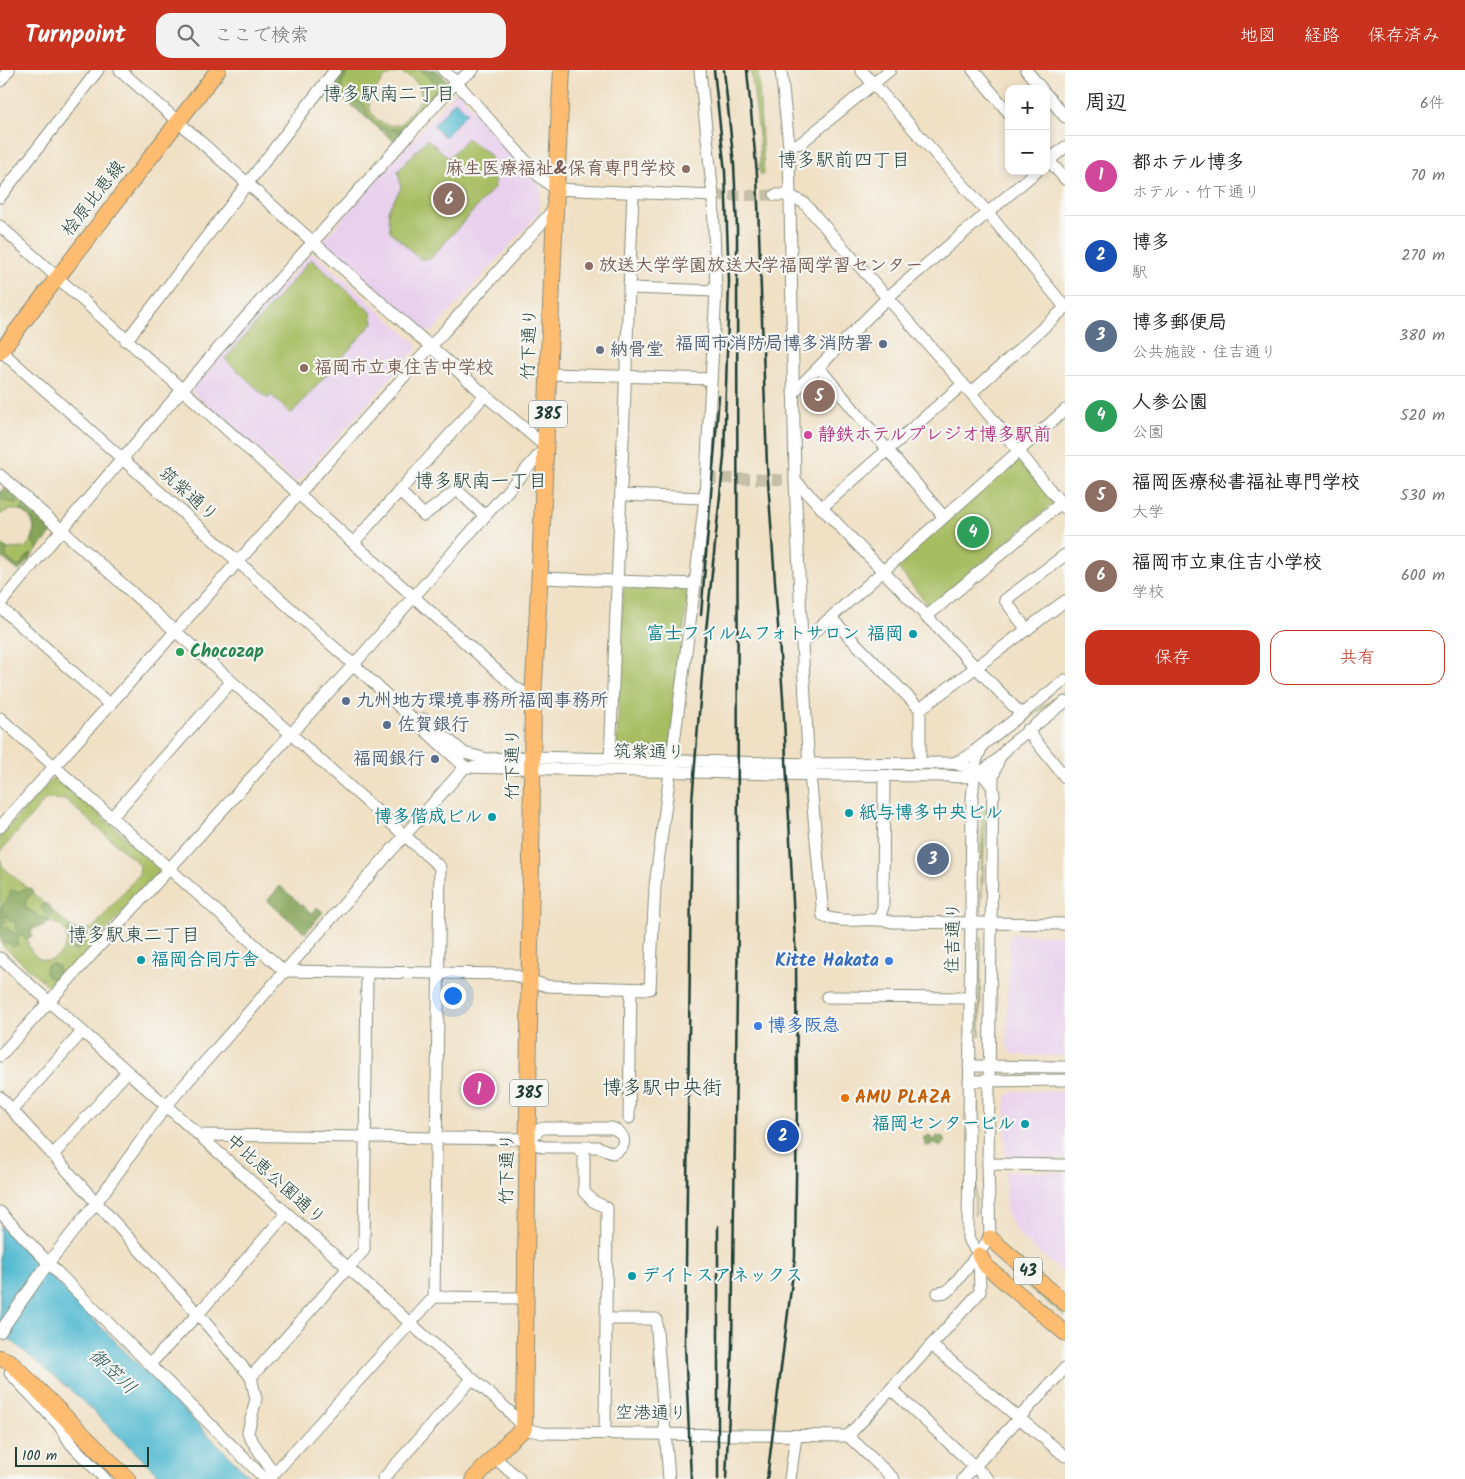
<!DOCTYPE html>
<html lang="ja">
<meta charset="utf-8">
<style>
body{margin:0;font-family:Kalam,"Klee One",sans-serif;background:#f2f2f2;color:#222}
.controls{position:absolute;right:15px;top:15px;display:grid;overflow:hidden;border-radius:10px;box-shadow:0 2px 8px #0003}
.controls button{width:45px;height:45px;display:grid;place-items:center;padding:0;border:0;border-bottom:1px solid #e0e0e0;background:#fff;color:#222;font:25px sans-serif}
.scale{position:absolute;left:15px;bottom:12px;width:134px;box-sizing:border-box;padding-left:5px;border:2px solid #1f3d34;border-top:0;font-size:14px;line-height:18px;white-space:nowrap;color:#1f3d34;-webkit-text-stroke:4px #f6f6f2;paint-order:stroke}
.you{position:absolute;left:452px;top:925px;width:18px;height:18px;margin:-12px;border:4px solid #fff;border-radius:50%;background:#1a73e8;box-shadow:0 0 0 8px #1a73e833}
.badge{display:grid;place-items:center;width:32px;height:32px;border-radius:50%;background:#c8321e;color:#fff;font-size:16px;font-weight:700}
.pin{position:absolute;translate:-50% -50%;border:2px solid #fff;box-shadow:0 1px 5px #0006}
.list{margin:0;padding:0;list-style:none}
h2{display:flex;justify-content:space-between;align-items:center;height:65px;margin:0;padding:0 20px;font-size:21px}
h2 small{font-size:16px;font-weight:400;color:#767676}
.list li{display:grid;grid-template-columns:32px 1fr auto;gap:15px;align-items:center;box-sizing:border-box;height:80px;padding:0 20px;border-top:1px solid #e0e0e0}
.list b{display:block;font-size:19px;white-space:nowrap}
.list p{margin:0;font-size:16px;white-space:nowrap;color:#767676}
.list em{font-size:16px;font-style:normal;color:#767676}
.actions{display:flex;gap:10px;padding:15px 20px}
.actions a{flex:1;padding:11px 0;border:1px solid #c8321e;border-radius:15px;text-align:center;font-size:18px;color:#c8321e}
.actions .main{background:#c8321e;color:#fff}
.icon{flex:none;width:28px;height:28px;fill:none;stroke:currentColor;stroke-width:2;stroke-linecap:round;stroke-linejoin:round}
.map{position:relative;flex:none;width:1065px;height:1409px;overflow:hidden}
header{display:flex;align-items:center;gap:30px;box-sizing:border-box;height:70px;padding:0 25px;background:#c8321e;color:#fff}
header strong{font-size:24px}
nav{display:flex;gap:28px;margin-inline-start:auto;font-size:18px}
.search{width:350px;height:45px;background:#f2f2f2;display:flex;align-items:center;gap:12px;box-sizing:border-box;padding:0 18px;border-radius:15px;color:#767676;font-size:19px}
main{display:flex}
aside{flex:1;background:#fff}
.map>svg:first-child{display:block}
</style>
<header>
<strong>Turnpoint</strong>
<div class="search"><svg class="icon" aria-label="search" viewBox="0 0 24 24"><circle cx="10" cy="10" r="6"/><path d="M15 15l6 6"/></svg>ここで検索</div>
<nav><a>地図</a><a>経路</a><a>保存済み</a></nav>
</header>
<main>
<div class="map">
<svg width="1065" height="1409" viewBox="0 0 1065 1409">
<rect width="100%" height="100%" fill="#f6f6f2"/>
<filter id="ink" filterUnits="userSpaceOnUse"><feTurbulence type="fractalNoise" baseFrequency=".02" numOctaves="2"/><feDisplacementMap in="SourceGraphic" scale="10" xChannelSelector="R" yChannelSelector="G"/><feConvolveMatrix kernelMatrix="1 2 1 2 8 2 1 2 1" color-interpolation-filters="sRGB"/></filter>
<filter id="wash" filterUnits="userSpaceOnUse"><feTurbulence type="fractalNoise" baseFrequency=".0096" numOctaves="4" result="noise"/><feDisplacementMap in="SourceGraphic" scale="20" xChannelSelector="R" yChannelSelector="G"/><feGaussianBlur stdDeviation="1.12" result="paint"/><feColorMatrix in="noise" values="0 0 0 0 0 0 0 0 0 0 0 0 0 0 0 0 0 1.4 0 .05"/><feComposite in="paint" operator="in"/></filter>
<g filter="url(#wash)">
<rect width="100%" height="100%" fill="#f0e0c4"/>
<g fill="#e9d1ed">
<path d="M455,22H459L540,116L539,143L432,262H426L324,173V169Z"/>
<path d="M310,184H315L416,273V280L298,412H294L191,321L192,316Z"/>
<path d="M1013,864L1065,865V986L1014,985L1007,977L1009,869Z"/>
<path d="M1014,1021H1065V1089L1005,1088L1006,1028Z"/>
<path d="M1005,1101L1065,1102V1204L1022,1169L1012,1156L1006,1141Z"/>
</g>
<g fill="#a7bd62" stroke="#637d4b" fill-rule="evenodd">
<path d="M342,0H436L447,10L395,72L329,16ZM399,2C412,7 422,14 421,29L401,54C384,60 367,46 369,29L385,7Z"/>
<path d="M751,0H758L764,104H760L759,64Z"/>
<path d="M467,68L491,86L489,105L495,110L494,118L430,189H420L390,161L388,140L401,118L398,101L427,69L449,88Z"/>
<path d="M311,189L371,242L373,253L291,344L271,325L268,329L225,289Z"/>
<path d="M1016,388L1054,433L929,536L892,491Z"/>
<path d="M6,417L52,458L53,461L19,501L0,486V474L8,479L24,478C48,460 24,427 0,445V422Z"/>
<path d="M626,517L686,519L688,522L670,678H617L623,520Z"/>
<path d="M1065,620V622L1000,671L1015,657Z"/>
<path d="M53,708H58L159,797V802L53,920L0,873V785L2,796L72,858L83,861L93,858L139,804L140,795L66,730L46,729L0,782V767ZM47,851C89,856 55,910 33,883C20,868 33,856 47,851Z"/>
<path d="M982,738H986V747L981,842Z"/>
<path d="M980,868H981L980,967H979Z"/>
<path d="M976,1034H978L975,1146Z"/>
<path d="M1023,1209L1065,1245V1247L1021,1211Z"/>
</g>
<g fill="#85a458" stroke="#527046">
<path d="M342,0H350C343,7 337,20 348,28C352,31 359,30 363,34C365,36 367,41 368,44C376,57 388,61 402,58L439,16L421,0H436L447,10V14L395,72L329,16Z"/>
<path d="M6,417L18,428L17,433L4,431L0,427V422Z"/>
<path d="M24,433L52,458L53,461L38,479C25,471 45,451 21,440Z"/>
<path d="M0,474L8,479L6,480L7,488L18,497L30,484L33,485L19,501L0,486Z"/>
<path d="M280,816L311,843L317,837L323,842L305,863L267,831Z"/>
<path d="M28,818L32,819L33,823L26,829L25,838L35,843L38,847L47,848L49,852L46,855L31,859L32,866L26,869L16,861L15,851H10L7,846H4L6,851L0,855L18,865V874L12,877L10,873H4L3,867H0V839L8,829L11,820L18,822Z"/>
<path d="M44,834H48L53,841L52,846L48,847L41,837Z"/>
<path d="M72,857L76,864L83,863L86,870L81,878L74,881L69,878L68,858Z"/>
<circle cx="52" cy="901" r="7"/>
<path d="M929,1065L934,1071L937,1066L943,1067L945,1073L940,1077L934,1072L932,1075L926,1076L923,1068Z"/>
</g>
<g fill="#54bbd2" stroke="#3a7c83">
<path d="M455,31L467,42L445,67L433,56Z"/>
<path d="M0,1155L252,1409H163L75,1324L0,1261Z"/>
</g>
</g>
<g filter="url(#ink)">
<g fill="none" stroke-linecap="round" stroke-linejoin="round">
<g stroke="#c6bfa7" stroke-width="11" stroke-dasharray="11 5.5" stroke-linecap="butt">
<path d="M713,126L775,125"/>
<path d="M706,408L795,410"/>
</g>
<g stroke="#888e7c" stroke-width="13">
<g id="minor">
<path d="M443,0L456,12L539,106L555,119L713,126"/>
<path d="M781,0L789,76L795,410L802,573L808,682L823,846C844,855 869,846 892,852L1065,854"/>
<path d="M861,0L988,143L1065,237"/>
<path d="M973,0L1009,43"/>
<path d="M1026,0L1042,19"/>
<path d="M0,11L9,0"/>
<path d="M1046,24L1065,47"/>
<path d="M789,76L801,73L890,0"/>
<path d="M1046,87L1065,109"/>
<path d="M1046,93L1065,77"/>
<path d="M775,125H789L804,133L971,323L1065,438"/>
<path d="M0,127L98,0"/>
<path d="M0,156C172,309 343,465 516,618L533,628"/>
<path d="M630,218L716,221"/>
<path d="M126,271L335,0"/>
<path d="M0,280L353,594L465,697L823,705L948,706C977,709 977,706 999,688"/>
<path d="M819,298L943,446"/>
<path d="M550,304L711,309"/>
<path d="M793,323L888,227L1037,101"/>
<path d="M971,323L1065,238"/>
<path d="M0,405L440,797L434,1227L269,1409"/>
<path d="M795,410L1021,644"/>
<path d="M399,421L424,445L457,420L485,446"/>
<path d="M621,425L705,428"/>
<path d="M821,438L963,314"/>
<path d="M354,472L485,325"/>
<path d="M541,508L695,514"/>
<path d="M0,534C147,355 302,184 456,12L473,0"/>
<path d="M0,537L110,635"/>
<path d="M926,547L1061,433"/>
<path d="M831,548L920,639V694"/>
<path d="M1027,560L1005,530L1065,485"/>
<path d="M802,573L1065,340"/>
<path d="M920,639L1065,531"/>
<path d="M0,648L284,901L510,904L547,916L650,919L655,816L695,514L705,428L710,330L716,221L713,126L700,0"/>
<path d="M424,649L464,683L487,689L533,687L809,694L954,693L981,702L992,716L994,725"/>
<path d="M1027,660L1065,707"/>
<path d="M610,689L633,123"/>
<path d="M954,693L967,687L1065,610"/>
<path d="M112,747L231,612"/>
<path d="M0,757L555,138"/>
<path d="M879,849L883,837L884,706"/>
<path d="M0,888L509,1341L524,1359L543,1363L848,1366"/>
<path d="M827,927L971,928"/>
<path d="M0,986L365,582L546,377L485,325L120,0"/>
<path d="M969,996L1065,997"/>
<path d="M969,1011L1065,1010"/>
<path d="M0,1027L198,1244L251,1307L256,1329L248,1362L249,1366L274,1404"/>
<path d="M12,1040L82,962"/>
<path d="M629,1048L631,919"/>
<path d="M199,1065L525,1069L543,1077H598L612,1083C628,1078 627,1064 612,1058H545L540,1059L529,1070"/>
<path d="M577,1077L584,1086V1122L593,1131L607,1138L605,1363"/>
<path d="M53,1085L127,1002"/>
<path d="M988,1094L1065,1095"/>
<path d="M0,1142L57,1202L265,1409"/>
<path d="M938,1223L946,1222L953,1216L990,1168L988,1094L993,707L999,688L1010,675L1065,632"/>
<path d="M434,1227L526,1228"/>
<path d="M607,1249H656L669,1409"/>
<path d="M0,1262L49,1192L96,1133L166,1036L465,697"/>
<path d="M931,1275L1065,1386"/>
<path d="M150,1294L198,1244L286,1144"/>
<path d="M10,1303L59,1355L71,1374L105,1409"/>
<path d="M251,1307L364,1180L367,903"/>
<path d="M891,1319L988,1409"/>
<path d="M848,1366L980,1222L979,1185L968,1168L972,728L976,691L982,676"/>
<path d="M848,1366L894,1409"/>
<path d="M494,1387L519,1409"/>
<path d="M383,1409L472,1309"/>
<path d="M790,1409L796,1366"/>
<path d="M963,1409L1065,1298"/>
</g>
</g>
<g stroke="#888e7c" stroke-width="17">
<g id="major">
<path d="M0,282L218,0"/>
<path d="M990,1168L1065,1233"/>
<path d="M979,1185L986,1196L1065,1263"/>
</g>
</g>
<g stroke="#888e7c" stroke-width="18">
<g id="highway">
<path d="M0,1288L10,1292L127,1409"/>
<path d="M474,1409L510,1370L524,1359L533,628C546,419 550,209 562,0"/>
</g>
</g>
<use href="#minor" stroke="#fff" stroke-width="11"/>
<use href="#major" stroke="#febc70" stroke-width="15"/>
<use href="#highway" stroke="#febc70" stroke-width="16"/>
<g stroke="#1f3d34" stroke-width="2.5">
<path d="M724,0L734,95L737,158L738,849L732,1276L726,1409"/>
<path d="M747,0L757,104L767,396L783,628L796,892L797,1034L795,1187L767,1409"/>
<path d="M701,545L719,326"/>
<path d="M691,1409L685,1273L692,732L704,580L724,387L729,212L725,102L714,0"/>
<path d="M718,1409V1156"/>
</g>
</g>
</g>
<g fill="#8d6e63" stroke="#f6f6f2" stroke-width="2">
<circle cx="686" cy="99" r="5"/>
<circle cx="589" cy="196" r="5"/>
<circle cx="304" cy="298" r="5"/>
</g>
<g fill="#5c6f8a" stroke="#f6f6f2" stroke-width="2">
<circle cx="883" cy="274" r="5"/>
<circle cx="346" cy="631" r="5"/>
<circle cx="387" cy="655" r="5"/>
<circle cx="435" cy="689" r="5"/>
</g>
<circle fill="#6b7280" stroke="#f6f6f2" stroke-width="2" cx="600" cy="280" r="5"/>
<circle fill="#d1479c" stroke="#f6f6f2" stroke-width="2" cx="808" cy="365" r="5"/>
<g fill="#0f9aa8" stroke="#f6f6f2" stroke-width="2">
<circle cx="913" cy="564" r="5"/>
<circle cx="849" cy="743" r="5"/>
<circle cx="492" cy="747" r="5"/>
<circle cx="141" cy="890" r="5"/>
<circle cx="1025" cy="1054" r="5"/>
<circle cx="632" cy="1206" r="5"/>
</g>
<circle fill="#2e9e5b" stroke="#f6f6f2" stroke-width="2" cx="180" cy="582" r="5"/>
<g fill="#3f7fe0" stroke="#f6f6f2" stroke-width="2">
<circle cx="889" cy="891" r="5"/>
<circle cx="758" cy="956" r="5"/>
</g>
<circle fill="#e8710a" stroke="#f6f6f2" stroke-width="2" cx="845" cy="1028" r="5"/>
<g text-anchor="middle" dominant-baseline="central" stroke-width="4.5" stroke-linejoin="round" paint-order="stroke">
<g fill="#f6f6f2" stroke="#60746d" stroke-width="1">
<rect x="529" y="330.5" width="38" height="27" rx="4"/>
<rect x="510" y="1009.5" width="38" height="27" rx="4"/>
<rect x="1014" y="1187.5" width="28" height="27" rx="4"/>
</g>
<g font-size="16" font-weight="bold" fill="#1f3d34">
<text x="548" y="344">385</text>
<text x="529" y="1023">385</text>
<text x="1028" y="1201">43</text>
</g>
<g font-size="18" font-weight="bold" fill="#785e54" stroke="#f6f6f2" text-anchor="start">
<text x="676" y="99" text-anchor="end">麻生医療福祉&amp;保育専門学校</text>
<text x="599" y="196">放送大学学園放送大学福岡学習センター</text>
<text x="314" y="298">福岡市立東住吉中学校</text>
</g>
<g font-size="18" fill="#1f3d34" stroke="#f6f6f2">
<text transform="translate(94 129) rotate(-52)">桧原比恵線</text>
<text transform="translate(530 274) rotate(-88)">竹下通り</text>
<text transform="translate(188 425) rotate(42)">筑紫通り</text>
<text transform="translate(649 683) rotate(1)">筑紫通り</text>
<text transform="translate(513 694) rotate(-90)">竹下通り</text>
<text transform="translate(954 868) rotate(-89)">住吉通り</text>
<text transform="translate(508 1099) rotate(-89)">竹下通り</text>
<text transform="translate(275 1110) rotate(42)">中比恵公園通り</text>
<text transform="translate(651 1344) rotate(1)">空港通り</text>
</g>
<g font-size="18" font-weight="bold" fill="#4e5e75" stroke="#f6f6f2" text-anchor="end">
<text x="873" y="274">福岡市消防局博多消防署</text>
<text x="356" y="631" text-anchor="start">九州地方環境事務所福岡事務所</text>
<text x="397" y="655" text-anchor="start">佐賀銀行</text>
<text x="425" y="689">福岡銀行</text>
</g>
<g font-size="18" font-weight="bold" fill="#5b616d" stroke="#f6f6f2" text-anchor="start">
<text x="610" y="280">納骨堂</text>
</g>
<g font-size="18" font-weight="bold" fill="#b23c85" stroke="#f6f6f2" text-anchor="start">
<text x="818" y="365">静鉄ホテルプレジオ博多駅前</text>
</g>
<g font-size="18" font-weight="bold" fill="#0d838f" stroke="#f6f6f2" text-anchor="end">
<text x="903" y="564">富士フイルムフォトサロン 福岡</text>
<text x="859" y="743" text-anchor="start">紙与博多中央ビル</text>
<text x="482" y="747">博多偕成ビル</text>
<text x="151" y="890" text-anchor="start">福岡合同庁舎</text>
<text x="1015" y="1054">福岡センタービル</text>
<text x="642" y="1206" text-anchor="start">デイトスアネックス</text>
</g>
<g font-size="18" font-weight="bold" fill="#27864d" stroke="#f6f6f2" text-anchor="start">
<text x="190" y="582">Chocozap</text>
</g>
<g font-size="18" font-weight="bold" fill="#366cbe" stroke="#f6f6f2" text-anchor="end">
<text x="879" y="891">Kitte Hakata</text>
<text x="768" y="956" text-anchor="start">博多阪急</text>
</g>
<g font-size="18" font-weight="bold" fill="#c56008" stroke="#f6f6f2" text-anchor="start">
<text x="855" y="1028">AMU PLAZA</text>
</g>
<g font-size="19" fill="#1f3d34" stroke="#f6f6f2">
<text x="389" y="25">博多駅南二丁目</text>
<text x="844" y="91">博多駅前四丁目</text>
<text x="481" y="412">博多駅南一丁目</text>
<text x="134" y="866">博多駅東二丁目</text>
</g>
<g font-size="19" font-style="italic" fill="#2c5c5c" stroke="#f6f6f2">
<text transform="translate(112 1302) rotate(43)">御笠川</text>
</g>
<g font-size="20" fill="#1f3d34" stroke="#f6f6f2">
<text x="662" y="1019">博多駅中央街</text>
</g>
</g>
</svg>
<div class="controls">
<button>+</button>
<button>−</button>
</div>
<div class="scale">100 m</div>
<div class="you"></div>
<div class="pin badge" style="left:479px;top:1019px;background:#d1479c">1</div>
<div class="pin badge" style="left:783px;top:1066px;background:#1a4fb4">2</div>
<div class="pin badge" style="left:933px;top:789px;background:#5c6f8a">3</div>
<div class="pin badge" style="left:973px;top:462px;background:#2e9e5b">4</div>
<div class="pin badge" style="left:819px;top:326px;background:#8d6e63">5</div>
<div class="pin badge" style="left:449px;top:129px;background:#8d6e63">6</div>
</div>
<aside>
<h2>周辺<small>6件</small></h2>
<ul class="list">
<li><span class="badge" style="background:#d1479c">1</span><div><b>都ホテル博多</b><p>ホテル · 竹下通り</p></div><em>70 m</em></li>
<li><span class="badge" style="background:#1a4fb4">2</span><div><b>博多</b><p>駅</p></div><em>270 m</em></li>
<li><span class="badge" style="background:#5c6f8a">3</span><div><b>博多郵便局</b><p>公共施設 · 住吉通り</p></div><em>380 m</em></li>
<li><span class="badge" style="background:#2e9e5b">4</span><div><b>人参公園</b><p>公園</p></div><em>520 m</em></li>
<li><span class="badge" style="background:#8d6e63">5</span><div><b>福岡医療秘書福祉専門学校</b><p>大学</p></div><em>530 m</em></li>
<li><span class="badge" style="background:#8d6e63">6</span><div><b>福岡市立東住吉小学校</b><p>学校</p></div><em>600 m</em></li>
</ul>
<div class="actions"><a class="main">保存</a><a>共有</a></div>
</aside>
</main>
